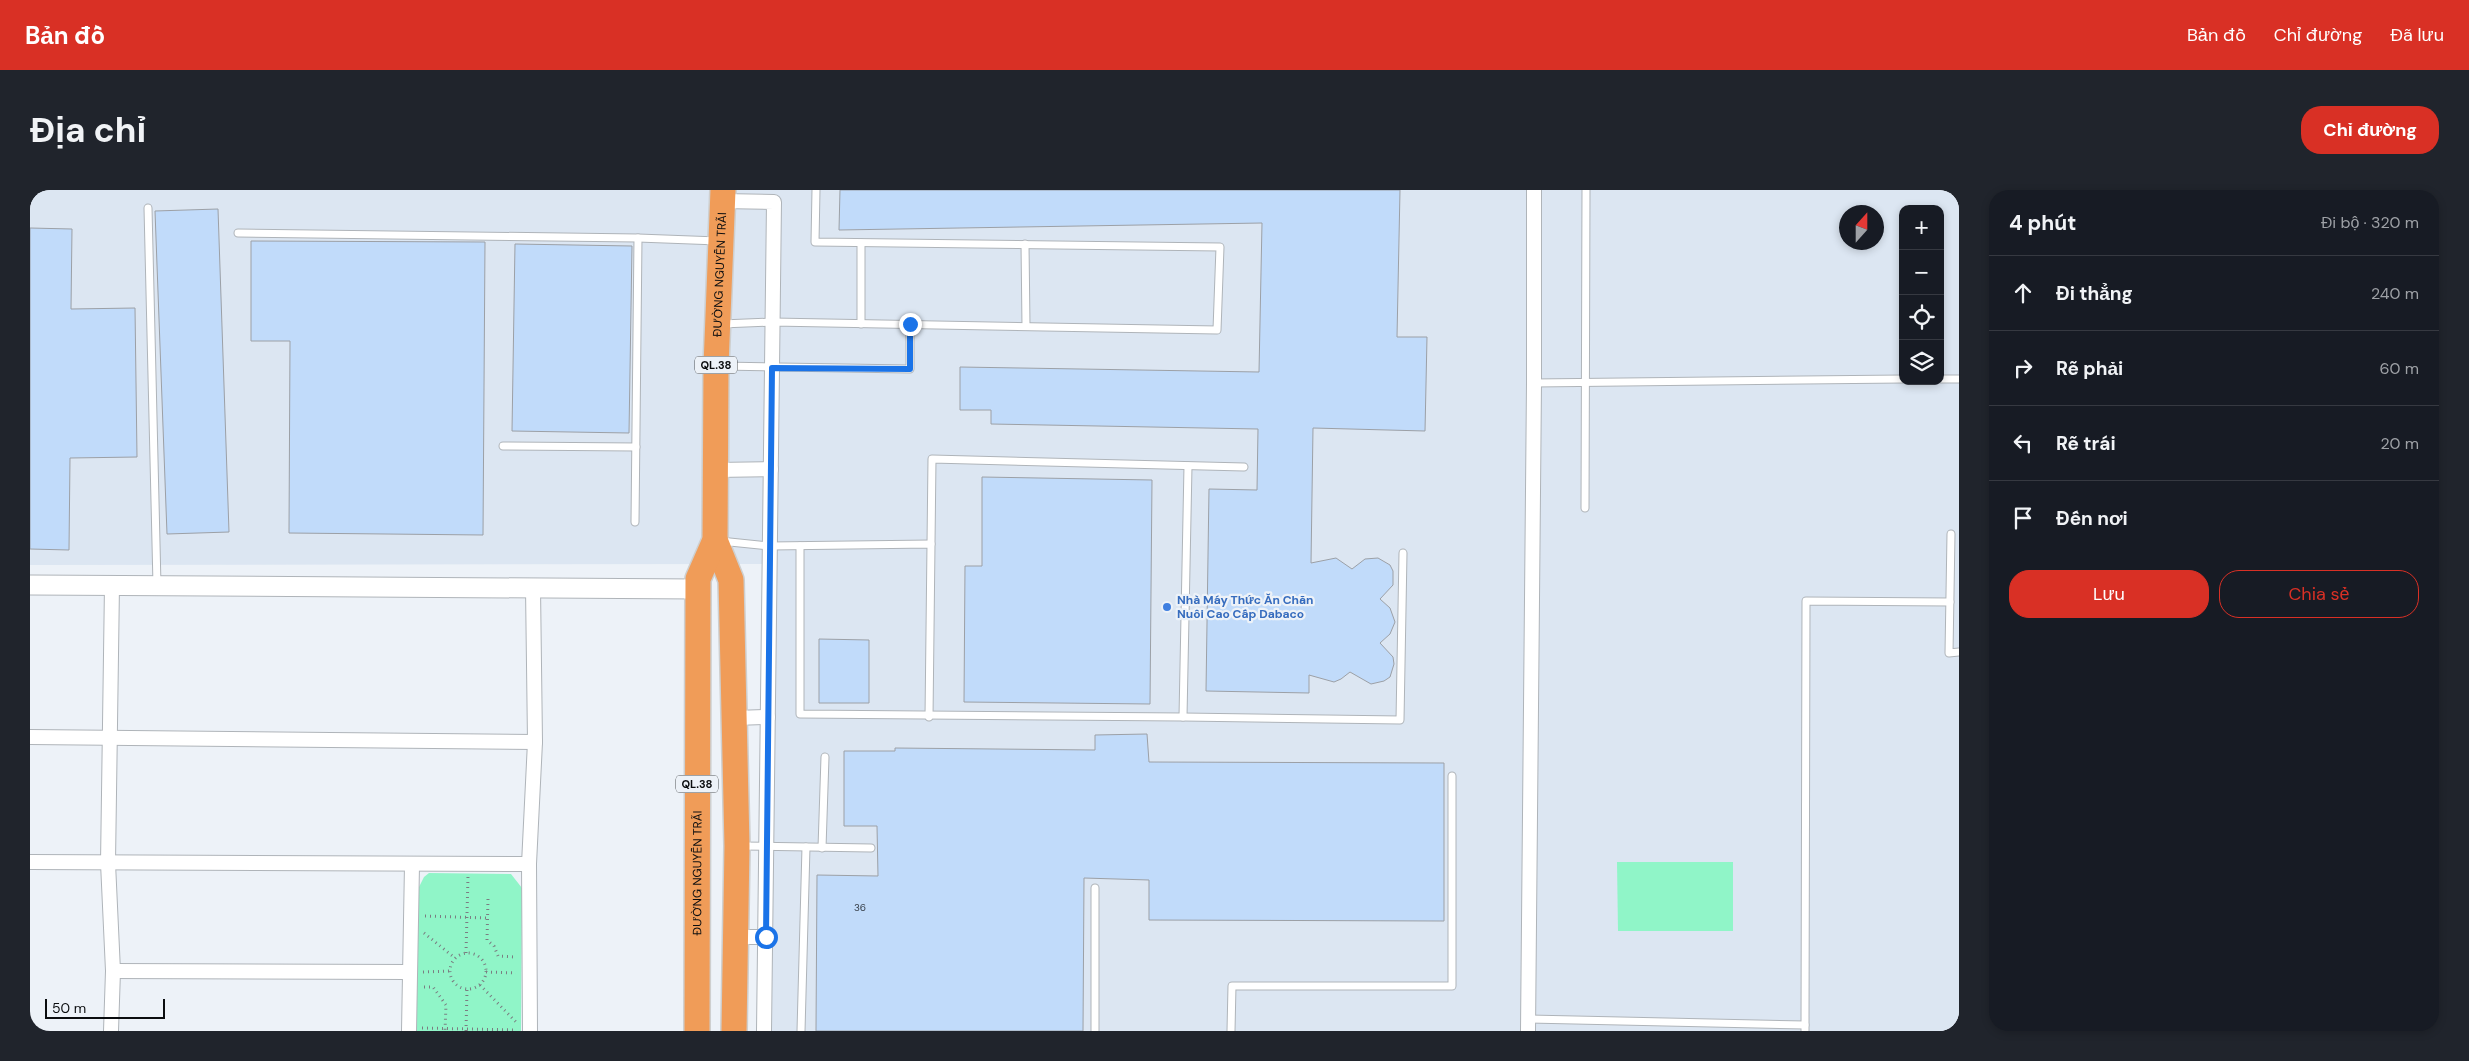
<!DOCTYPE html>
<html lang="vi">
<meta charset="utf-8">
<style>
body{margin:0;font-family:"DM Sans",sans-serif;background:#20242c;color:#f1f3f6}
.controls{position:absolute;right:15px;top:15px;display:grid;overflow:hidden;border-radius:10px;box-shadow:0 2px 8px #0003}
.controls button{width:45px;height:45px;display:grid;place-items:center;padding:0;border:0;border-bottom:1px solid #363941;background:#171b24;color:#f1f3f6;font:25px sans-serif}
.compass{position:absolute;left:1809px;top:15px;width:45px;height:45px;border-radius:50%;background:#171b24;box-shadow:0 2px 8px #0003;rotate:21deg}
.scale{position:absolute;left:15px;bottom:12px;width:120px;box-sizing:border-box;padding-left:5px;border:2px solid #0b0d0f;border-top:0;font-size:14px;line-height:18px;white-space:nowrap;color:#0b0d0f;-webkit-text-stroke:4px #edf2f8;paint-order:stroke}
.stop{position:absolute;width:15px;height:15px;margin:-11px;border:4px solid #1a73e8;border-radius:50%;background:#fff}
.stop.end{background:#1a73e8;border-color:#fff;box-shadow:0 1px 5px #0008}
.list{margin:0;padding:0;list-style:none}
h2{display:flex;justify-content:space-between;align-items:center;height:65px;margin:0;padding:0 20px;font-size:21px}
h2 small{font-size:16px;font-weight:400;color:#9ea1a6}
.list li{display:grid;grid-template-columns:32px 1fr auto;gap:15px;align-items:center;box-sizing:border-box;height:75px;padding:0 20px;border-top:1px solid #363941}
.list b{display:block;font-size:19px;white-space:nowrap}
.list em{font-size:16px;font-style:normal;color:#9ea1a6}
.actions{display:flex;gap:10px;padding:15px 20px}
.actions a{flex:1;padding:11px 0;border:1px solid #d93025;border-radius:20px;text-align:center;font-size:18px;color:#d93025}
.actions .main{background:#d93025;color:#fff}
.icon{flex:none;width:28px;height:28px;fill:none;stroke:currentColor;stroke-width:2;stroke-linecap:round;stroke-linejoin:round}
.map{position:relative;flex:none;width:1929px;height:841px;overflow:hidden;border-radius:20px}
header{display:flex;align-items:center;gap:30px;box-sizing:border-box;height:70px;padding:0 25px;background:#d93025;color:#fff}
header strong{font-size:24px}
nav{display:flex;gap:28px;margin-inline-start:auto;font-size:18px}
.intro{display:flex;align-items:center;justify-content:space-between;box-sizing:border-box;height:120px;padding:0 30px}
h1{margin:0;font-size:35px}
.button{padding:12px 22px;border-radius:20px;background:#d93025;color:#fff;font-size:18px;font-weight:700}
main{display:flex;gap:30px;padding:0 30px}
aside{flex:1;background:#171b24;border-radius:20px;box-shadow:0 2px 8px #0003}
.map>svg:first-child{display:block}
</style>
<header>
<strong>Bản đồ</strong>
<nav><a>Bản đồ</a><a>Chỉ đường</a><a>Đã lưu</a></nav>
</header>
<div class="intro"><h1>Địa chỉ</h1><a class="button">Chỉ đường</a></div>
<main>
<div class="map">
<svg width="1929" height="841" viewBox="0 0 1929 841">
<rect width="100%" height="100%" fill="#edf2f8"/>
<path fill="#dce6f2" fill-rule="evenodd" d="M0,0H1929V841H739L746,374L0,375ZM1873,19H1910V191H1873ZM1816,22H1846V52H1816Z"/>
<g fill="#90f5c8">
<path d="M1587,672H1703V741H1588Z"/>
<path d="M399,683L481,684L492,698L491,841H385L388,699L394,687Z"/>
</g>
<g fill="#c1dbfa" stroke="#9ca0a6">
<path d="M810,0H1370L1367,147H1397L1395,241L1283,238L1281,373L1306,368L1322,379L1335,369L1348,368L1360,375L1363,381V395L1350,409L1360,418L1365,432L1360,444L1350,453L1363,467L1364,474L1360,487L1354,491L1341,494L1320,482L1311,489L1304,492L1279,485V503L1176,501L1179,299L1227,300L1228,239L961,234V220H930V177L1229,182L1232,33L809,40Z"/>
<path d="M188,19L199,342L137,344L125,21Z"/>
<path d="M0,38L42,39L41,119L105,118L107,267L40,268L39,360L0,359Z"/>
<path d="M221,51L455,52L453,345L259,343L260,151H221Z"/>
<path d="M485,54L602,56L599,243L482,241Z"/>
<path d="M952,287L1122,290L1120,514L934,512L935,376H952Z"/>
<path d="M789,449L839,450V513H789Z"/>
<path d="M1117,544L1119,572L1414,573V731L1119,730V690L1054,688L1053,841H786L787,685L848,686L847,636H814V561H865V558L1065,560V545Z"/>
</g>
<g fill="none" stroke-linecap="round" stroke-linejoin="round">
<g stroke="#afb4b9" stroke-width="9">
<g id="lane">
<path d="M118,18L127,395"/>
<path d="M208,43L608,48L688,51"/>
<path d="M831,53V134"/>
<path d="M995,54L996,136"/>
<path d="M692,134L743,132L1187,140L1190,57L785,52L786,0"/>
<path d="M691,176L880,179V134"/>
<path d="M1910,189H1929"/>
<path d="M1504,193L1873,189"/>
<path d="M473,256L606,257"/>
<path d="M1555,318L1556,0"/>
<path d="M605,332L608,48"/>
<path d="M1921,344L1919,463L1929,462"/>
<path d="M690,351L740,356L901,354L899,527"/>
<path d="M901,354L902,269L1214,277"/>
<path d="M770,356V524L1153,527L1158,276"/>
<path d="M1153,527L1370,530L1373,363"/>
<path d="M712,656L841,658"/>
<path d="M792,658L795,567"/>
<path d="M1065,698V841"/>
<path d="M1499,829L1775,835"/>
<path d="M771,841L776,657"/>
<path d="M1201,841L1202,796H1422V586"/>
<path d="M1775,841L1776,411L1920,412"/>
</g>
</g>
<g stroke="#afb4b9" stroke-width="16">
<g id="street">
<path d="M692,11L744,12L734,841"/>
<path d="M686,280L741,279"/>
<path d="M705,528L738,527"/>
<path d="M0,547L505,552"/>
<path d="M0,672L499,674"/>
<path d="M705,747H736"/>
<path d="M83,781L379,782"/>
<path d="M81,841L83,781L78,673L82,395"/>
<path d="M379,841L382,675"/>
<path d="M500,841L499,674L505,552L503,398"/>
<path d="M1498,841L1504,193V0"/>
</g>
</g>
<g stroke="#afb4b9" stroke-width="21">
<path id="secondary" d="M0,395L667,399"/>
</g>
<g stroke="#cecfcf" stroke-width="28">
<g id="highway">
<path d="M685,350L701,390L707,656L704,841"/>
<path id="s1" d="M667,841L668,389L685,350L686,176L693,0"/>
</g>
</g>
<g stroke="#7a7d81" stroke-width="3" stroke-dasharray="1 4" stroke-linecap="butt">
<path d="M458,709L457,750L464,756L468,766L485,767"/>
<path d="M395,726L457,728"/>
<path d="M394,743L425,768"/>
<circle cx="438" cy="781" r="18"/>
<path d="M436,763L438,686"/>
<path d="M393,782L420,781"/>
<path d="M456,782L486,783"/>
<path d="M450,795L486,832"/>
<path d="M394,797H403L416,815L415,841"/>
<path d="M392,838L486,840"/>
<path d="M436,841L437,799"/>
</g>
<use href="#lane" stroke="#fff" stroke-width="7"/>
<use href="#street" stroke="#fff" stroke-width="14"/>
<use href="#secondary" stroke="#fff" stroke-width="19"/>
<use href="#highway" stroke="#f09c58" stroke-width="25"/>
</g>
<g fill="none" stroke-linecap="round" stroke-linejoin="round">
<path stroke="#1a73e8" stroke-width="6" d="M736,747L742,178L880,179V134"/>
</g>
<circle fill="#3f7fe0" stroke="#edf2f8" stroke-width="2" cx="1137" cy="417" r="5"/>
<g text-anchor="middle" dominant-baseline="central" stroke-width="4.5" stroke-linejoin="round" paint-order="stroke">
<g font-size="10" fill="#38404a">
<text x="830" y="717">36</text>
</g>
<g fill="#edf2f8" stroke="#4f5255" stroke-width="1">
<rect x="665" y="166.5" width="42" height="17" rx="4"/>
<rect x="646" y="585.5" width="42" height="17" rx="4"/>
</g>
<g font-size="11" font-weight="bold" fill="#0b0d0f">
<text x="686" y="175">QL.38</text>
<text x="667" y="594">QL.38</text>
</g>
<g font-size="12" fill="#0b0d0f" stroke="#edf2f8">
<text stroke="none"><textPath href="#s1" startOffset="760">ĐƯỜNG NGUYỄN TRÃI</textPath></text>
<text stroke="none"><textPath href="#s1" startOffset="158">ĐƯỜNG NGUYỄN TRÃI</textPath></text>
</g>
<g font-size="12" font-weight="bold" fill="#366cbe" stroke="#edf2f8" text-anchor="start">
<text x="1147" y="410">Nhà Máy Thức Ăn Chăn<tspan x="1147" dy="14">Nuôi Cao Cấp Dabaco</tspan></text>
</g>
</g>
</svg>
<div class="controls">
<button>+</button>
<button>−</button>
<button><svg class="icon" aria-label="locate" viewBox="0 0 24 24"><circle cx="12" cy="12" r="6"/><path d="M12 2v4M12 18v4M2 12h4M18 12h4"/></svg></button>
<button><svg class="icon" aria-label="layers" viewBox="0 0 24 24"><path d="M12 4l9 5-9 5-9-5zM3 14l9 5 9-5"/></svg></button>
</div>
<svg class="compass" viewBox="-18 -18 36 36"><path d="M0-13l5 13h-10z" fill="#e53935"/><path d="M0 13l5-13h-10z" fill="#9ea1a6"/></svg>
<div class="scale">50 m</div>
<div class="stop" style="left:736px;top:747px"></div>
<div class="stop end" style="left:880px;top:134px"></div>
</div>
<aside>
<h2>4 phút<small>Đi bộ · 320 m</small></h2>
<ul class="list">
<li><svg class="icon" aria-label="ahead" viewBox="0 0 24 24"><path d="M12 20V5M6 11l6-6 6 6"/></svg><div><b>Đi thẳng</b></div><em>240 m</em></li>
<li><svg class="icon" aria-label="right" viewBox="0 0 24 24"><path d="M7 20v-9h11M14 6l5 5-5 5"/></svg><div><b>Rẽ phải</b></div><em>60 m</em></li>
<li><svg class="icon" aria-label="left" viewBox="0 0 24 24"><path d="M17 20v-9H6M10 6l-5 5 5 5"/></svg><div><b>Rẽ trái</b></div><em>20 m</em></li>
<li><svg class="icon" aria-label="arrive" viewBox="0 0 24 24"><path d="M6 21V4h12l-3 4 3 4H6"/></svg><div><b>Đến nơi</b></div></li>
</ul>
<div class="actions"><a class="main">Lưu</a><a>Chia sẻ</a></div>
</aside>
</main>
